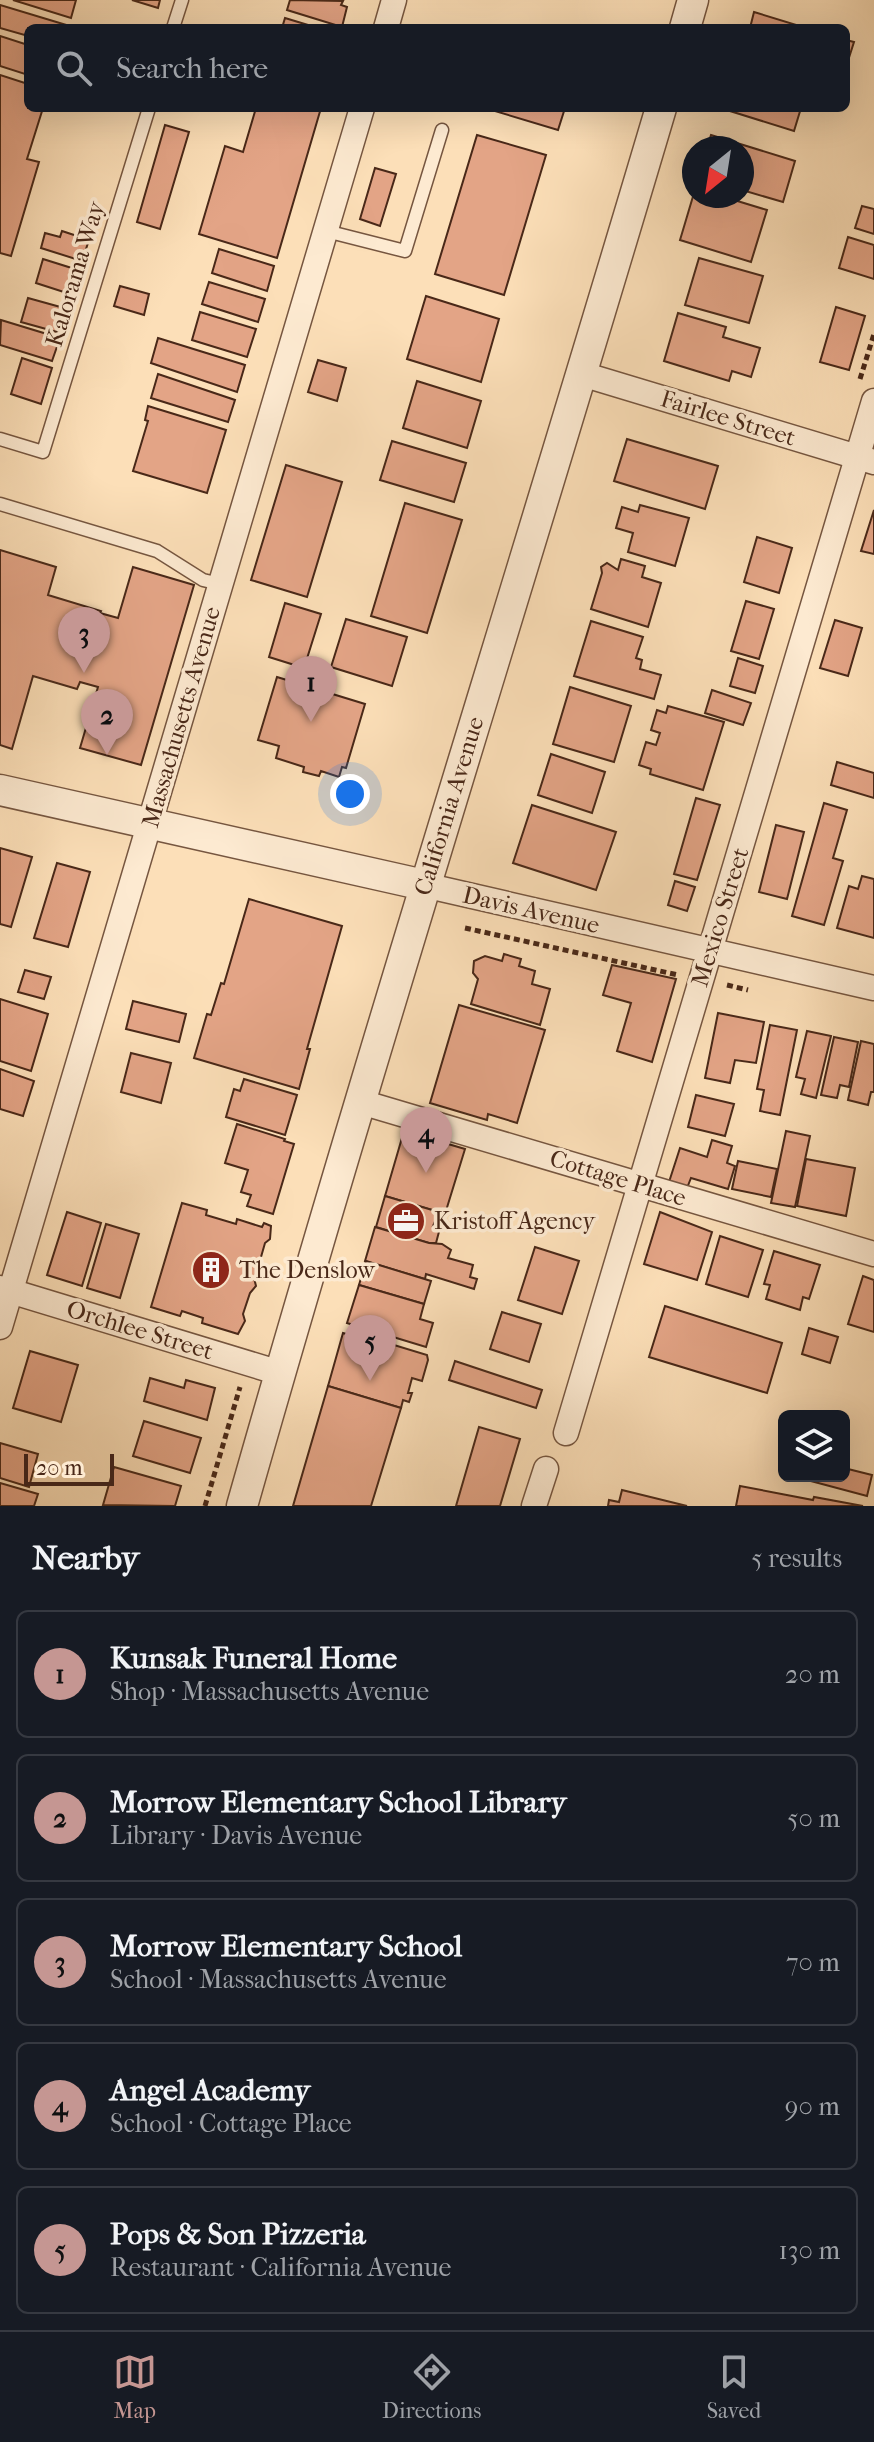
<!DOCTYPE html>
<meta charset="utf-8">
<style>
body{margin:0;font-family:"IM FELL French Canon",serif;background:#242831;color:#f1f3f6}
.controls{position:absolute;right:24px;bottom:24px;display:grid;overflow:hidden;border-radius:12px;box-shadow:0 8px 32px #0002}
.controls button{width:72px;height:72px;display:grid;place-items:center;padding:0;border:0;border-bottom:2px solid #363941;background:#171b24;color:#f1f3f6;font:40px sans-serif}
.compass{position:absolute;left:682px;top:136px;width:72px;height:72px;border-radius:50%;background:#171b24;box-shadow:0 8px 32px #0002;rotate:210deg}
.scale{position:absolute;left:24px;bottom:20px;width:90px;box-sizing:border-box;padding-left:8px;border:4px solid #492818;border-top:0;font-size:22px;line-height:28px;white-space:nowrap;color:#492818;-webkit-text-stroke:6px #fdead1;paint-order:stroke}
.you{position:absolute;left:350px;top:794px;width:28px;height:28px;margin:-20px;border:6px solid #fff;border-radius:50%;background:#1a73e8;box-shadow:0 0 0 12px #1a73e833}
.badge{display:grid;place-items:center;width:52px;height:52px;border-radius:50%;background:#c59692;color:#111;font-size:26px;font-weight:700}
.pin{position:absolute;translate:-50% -66px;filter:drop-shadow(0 2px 4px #0008)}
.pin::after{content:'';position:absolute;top:42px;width:28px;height:24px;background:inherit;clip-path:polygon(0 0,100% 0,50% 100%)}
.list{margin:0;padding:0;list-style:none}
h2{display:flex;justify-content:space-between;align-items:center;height:104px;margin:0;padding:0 32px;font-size:34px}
h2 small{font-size:26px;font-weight:400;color:#9ea1a6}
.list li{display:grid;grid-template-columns:52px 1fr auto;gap:24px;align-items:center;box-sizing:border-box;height:128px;margin:0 16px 16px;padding:0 16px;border:2px solid #363941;border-radius:12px}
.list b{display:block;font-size:30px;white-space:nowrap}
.list p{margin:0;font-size:26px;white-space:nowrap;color:#9ea1a6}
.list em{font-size:26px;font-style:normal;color:#9ea1a6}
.icon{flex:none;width:44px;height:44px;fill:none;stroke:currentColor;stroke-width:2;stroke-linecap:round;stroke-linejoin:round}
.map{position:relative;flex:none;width:874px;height:1506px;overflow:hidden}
.search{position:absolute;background:#171b24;box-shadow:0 8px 32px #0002;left:24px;right:24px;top:24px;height:88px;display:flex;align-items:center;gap:20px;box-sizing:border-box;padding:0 28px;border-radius:12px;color:#9ea1a6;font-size:30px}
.sheet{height:824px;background:#171b24}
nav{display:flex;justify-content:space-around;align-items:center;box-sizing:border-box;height:112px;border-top:2px solid #363941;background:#171b24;font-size:22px;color:#9ea1a6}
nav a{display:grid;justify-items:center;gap:4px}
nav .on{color:#c59692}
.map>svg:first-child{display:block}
</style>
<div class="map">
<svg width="874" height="1506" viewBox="0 0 874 1506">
<rect width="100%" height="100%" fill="#fcdfb8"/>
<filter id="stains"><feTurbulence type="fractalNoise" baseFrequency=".0025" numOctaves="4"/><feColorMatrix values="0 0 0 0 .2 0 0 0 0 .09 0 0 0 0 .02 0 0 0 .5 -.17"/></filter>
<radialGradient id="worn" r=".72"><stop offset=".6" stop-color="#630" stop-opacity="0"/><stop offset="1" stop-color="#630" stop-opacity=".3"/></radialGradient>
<g fill="#e3a486" stroke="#492818" stroke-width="2">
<path d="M13,0H76L71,18Z"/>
<path d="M132,0H160L158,8Z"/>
<path d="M290,0L343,1L341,5L347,7L342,27L287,10Z"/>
<path d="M0,5L73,27L28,28V36L0,28Z"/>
<path d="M754,12L806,28H750Z"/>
<path d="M285,18L318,28H282Z"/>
<path d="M0,36L28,45V75L0,66Z"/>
<path d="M846,40L854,42L846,67Z"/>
<path d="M0,75L28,84V108H43L27,159L39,162L11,256L0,253Z"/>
<path d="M256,108H321L277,258L199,234L225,146L243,152Z"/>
<path d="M485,108H565L558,130Z"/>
<path d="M731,108H801L794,131L730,111Z"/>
<path d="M165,125L189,132L160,229L137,222Z"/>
<path d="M477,135L546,155L504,295L435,274Z"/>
<path d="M711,135L795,161L783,202L742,190V148H707Z"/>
<path d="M375,168L396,174L380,226L360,219Z"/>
<path d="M694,193V196H721L767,210L751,262L680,240Z"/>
<path d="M862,206L874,209V234L855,228Z"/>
<path d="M62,231L89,240L82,261L41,248L45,233L60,237Z"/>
<path d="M848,237L874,245V279L839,268Z"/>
<path d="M219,249L274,266L267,291L212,273Z"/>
<path d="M699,258L763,276L749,323L685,305Z"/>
<path d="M43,259L78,270L70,294L36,283Z"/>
<path d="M209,282L265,299L258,322L202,304Z"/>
<path d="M120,286L149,294L144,315L114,306Z"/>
<path d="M426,296L499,319L481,382L407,359Z"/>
<path d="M28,298L64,308L57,332L21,322Z"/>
<path d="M836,307L865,316L849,370L820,362Z"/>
<path d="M200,312L256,329L247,357L192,340Z"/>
<path d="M678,313L726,327L723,337L760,348L751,377L732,371L729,381L664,361Z"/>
<path d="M1,320L60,338L52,361L0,345Z"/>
<path d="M158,338L245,365L237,392L151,363Z"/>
<path d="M22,358L52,368L41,404L11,394Z"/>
<path d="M318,360L346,368L337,401L308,392Z"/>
<path d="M158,374L235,400L228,422L151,398Z"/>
<path d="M417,381L481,401L467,448L403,428Z"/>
<path d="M148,406L226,430L207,493L133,471L148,421L145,420Z"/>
<path d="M627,439L718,466L705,509L614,481Z"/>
<path d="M392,441L466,463L454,502L380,480Z"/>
<path d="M286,465L342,482L307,597L251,580Z"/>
<path d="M405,503L462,520L427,633L371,616Z"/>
<path d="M640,505L689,518L675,566L628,552L633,533L616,528L622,507L638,512Z"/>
<path d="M874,510V554L861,551Z"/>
<path d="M757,537L792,548L779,593L744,582Z"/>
<path d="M0,550L56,567L48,595L101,611L100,613L118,618L133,567L194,585L141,765L80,748L98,687L80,682L77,689L33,676L12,749L0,745Z"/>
<path d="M621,559L645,566L642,577L661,583L648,627L591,609L602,573L601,567L607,563L618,570Z"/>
<path d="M746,601L774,609L759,659L731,651Z"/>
<path d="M285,603L321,614L304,668L269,657Z"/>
<path d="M346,619L407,637L392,686L331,667Z"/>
<path d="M835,620L862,628L848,676L820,668Z"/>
<path d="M591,621L643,637L636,658L642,660L640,669L661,675L654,699L574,676Z"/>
<path d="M738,658L763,666L755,693L730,686Z"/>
<path d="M277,677L365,704L346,768L342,767L339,777L321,771L319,776L303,772L304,767L276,758L279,746L258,740Z"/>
<path d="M570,687L631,706L614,762L553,744Z"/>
<path d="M712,690L751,703L743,725L705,713Z"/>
<path d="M668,706L724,722L703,790L650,774L651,769L639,765L646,742L656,745L660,733L651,730L657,710L666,713Z"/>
<path d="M551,754L605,772L592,813L538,795Z"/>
<path d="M837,762L874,773V798L831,785Z"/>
<path d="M696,798L720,805L697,880L674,874Z"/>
<path d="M824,803L847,810L833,858L843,861L824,925L792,916Z"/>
<path d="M532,805L616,832L596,890L513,863Z"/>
<path d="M776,825L804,832L787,899L759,892Z"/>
<path d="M0,848L32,857L11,927L0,924Z"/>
<path d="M57,863L90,872L68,947L34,938Z"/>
<path d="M862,876L874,879V938L837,928L849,886L858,889Z"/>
<path d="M675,881L695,887L687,911L668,905Z"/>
<path d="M249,899L342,926L307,1049H310L299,1089L194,1058L207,1014L211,1015L221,983L224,984Z"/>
<path d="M504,954L521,959L519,966L535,971L532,984L550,989L540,1025L471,1004L478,979L473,973L474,961L485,956L502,961Z"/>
<path d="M612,965L676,979L652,1062L617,1051L631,1003L603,995Z"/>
<path d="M25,970L51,977L44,999L18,992Z"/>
<path d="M0,999L48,1014L31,1071L0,1061Z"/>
<path d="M133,1001L186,1014L179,1042L126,1029Z"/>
<path d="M459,1005L545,1030L517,1123L488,1114L487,1120L430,1103Z"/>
<path d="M718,1013L764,1022L756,1063L735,1060L730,1083L705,1078Z"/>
<path d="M770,1025L797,1030L780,1115L760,1111L764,1090L757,1089Z"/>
<path d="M807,1031L831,1036L816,1098L801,1094L805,1079L796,1077Z"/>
<path d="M834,1037L858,1042L849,1087L840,1085L837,1098L821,1095Z"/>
<path d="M861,1041L874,1044V1092H871L868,1105L848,1100Z"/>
<path d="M131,1053L171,1063L161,1103L121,1092Z"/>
<path d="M0,1069L34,1081L23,1116L0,1109Z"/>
<path d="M244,1079L297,1095L285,1135L226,1117L234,1089L240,1091Z"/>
<path d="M696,1095L734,1104L725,1136L688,1127Z"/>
<path d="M237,1124L285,1139L284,1141L294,1144L273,1214L247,1206L251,1195L241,1192L248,1170L225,1163Z"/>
<path d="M404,1131L465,1149L445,1214L385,1196Z"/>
<path d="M786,1131L810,1136L795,1207L771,1203Z"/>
<path d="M712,1140L732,1146L727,1163L735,1166L728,1189L691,1178L687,1188L669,1182L680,1148L707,1157Z"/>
<path d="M806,1159L855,1168L846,1216L797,1206Z"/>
<path d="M738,1161L777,1169L771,1197L732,1189Z"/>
<path d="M385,1196L439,1212L433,1226L440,1228L436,1243H429L376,1227Z"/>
<path d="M182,1203L207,1210L206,1215L236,1224L237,1219L262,1227L264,1223L271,1226L270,1239L265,1243L259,1264L260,1272L254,1278L256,1286L250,1293L243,1314L245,1321L238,1334L202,1323L203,1318L182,1311L180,1316L151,1307Z"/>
<path d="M67,1212L101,1223L82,1286L47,1275Z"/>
<path d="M660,1212L712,1232L697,1280L644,1264Z"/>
<path d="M106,1224L139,1234L120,1298L87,1288Z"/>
<path d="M375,1227L429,1243L442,1244L451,1250L448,1258L473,1265L470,1277L477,1279L474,1289L426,1274L425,1279L365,1261Z"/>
<path d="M720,1236L763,1250L748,1297L706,1284Z"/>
<path d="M535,1247L579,1261L562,1314L518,1300Z"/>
<path d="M774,1251L820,1265L809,1299L803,1297L800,1310L766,1299L770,1285L764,1284Z"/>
<path d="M366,1261L431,1281L424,1304L359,1285Z"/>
<path d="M863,1276L874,1280V1332L848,1324Z"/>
<path d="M359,1285L424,1304L420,1319L433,1323L426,1347L347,1323Z"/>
<path d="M665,1306L782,1343L767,1393L649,1357Z"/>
<path d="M502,1312L541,1324L529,1362L490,1349Z"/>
<path d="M809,1328L838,1337L830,1363L802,1354Z"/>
<path d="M343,1333L370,1341L371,1338L427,1355L428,1360L422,1381L412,1378L408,1393H412L409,1402L403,1400L401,1408L328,1386Z"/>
<path d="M30,1351L78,1365L61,1422L13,1408Z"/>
<path d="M455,1361L542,1390L536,1408L449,1380Z"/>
<path d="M150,1378L184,1388L186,1380L215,1388L207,1420L144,1401Z"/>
<path d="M328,1386L401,1408L371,1506H293Z"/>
<path d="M144,1421L201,1438L190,1473L133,1456Z"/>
<path d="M479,1427L520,1439L500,1506H456Z"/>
<path d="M0,1443L38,1454L29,1487L0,1478Z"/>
<path d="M114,1467L181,1486L175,1506L103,1505Z"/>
<path d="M844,1468L872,1475L867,1496L792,1476H844Z"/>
<path d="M0,1483L38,1494L34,1506H0Z"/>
<path d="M740,1486L813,1500L814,1497L863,1506H736Z"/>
<path d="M622,1490L687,1506H608L609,1500L619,1502Z"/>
</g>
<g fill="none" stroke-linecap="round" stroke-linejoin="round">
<g stroke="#765640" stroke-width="15">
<g id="service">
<path d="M173,28L182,0"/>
<path d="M326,231L405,251L442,130"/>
<path d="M0,439L43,452L149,108"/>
<path d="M0,504L157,551L203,580L220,584"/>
</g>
</g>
<g stroke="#765640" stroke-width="27">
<g id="minor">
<path d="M386,28L394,0"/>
<path d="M582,374L874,462"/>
<path d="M424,885L874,988"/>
<path d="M361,1102L874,1254"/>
<path d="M0,1288L280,1373"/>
<path d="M0,1327L362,108"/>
<path d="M566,1433L874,401"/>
<path d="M534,1506L546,1469"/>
</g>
</g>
<g stroke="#765640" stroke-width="33">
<g id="tertiary">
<path d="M685,28L693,0"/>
<path d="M0,790L424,885"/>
<path d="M242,1506C375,1038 523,574 661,108"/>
</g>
</g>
<g stroke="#492818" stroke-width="5" stroke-dasharray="6 4" stroke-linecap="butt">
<path d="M860,379L874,334"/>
<path d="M465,928L678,975"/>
<path d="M727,985L748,990"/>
<path d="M205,1506L240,1387"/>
</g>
<use href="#service" stroke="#fdead1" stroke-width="12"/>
<use href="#minor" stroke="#fdead1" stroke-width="24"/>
<use href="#tertiary" stroke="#fdead1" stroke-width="30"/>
</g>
<defs>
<g id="office-disc" transform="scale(2)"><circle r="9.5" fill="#8f2418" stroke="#fdead1"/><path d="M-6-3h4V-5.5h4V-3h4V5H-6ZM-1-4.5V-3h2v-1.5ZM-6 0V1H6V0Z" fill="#fff"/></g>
<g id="building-disc" transform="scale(2)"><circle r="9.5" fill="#8f2418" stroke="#fdead1"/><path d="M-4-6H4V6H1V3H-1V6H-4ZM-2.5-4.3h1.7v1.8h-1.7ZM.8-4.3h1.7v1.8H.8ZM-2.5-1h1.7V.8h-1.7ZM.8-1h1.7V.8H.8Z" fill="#fff"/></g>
</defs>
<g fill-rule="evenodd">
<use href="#office-disc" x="406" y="1221"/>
<use href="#building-disc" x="211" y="1270"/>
</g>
<g text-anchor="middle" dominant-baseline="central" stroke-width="7" stroke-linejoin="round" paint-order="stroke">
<g font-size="24" fill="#492818" stroke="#fdead1">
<text transform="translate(75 274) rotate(-73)">Kalorama Way</text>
<text transform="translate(728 418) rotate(17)">Fairlee Street</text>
<text transform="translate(181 717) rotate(-74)">Massachusetts Avenue</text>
<text transform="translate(449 806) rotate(-73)">California Avenue</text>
<text transform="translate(531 910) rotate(13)">Davis Avenue</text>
<text transform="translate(720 917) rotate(-73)">Mexico Street</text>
<text transform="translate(618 1178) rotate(17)">Cottage Place</text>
<text transform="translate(140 1330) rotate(17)">Orchlee Street</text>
</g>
<g font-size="24" fill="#492818" stroke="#fdead1" text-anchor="start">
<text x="434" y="1221">Kristoff Agency</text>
<text x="239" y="1270">The Denslow</text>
</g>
</g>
<rect width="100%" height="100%" filter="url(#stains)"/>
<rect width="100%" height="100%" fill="url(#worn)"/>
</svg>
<div class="controls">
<button><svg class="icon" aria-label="layers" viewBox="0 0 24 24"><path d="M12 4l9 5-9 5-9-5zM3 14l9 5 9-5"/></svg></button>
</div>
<svg class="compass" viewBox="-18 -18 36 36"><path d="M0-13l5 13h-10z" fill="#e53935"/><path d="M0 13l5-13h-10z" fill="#9ea1a6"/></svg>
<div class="scale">20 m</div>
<div class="you"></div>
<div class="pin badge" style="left:311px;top:722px">1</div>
<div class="pin badge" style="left:107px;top:755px">2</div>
<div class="pin badge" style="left:84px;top:673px">3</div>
<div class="pin badge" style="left:426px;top:1173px">4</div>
<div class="pin badge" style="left:370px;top:1381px">5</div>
<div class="search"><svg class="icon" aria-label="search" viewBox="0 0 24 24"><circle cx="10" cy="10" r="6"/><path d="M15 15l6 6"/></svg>Search here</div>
</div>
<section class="sheet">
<h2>Nearby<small>5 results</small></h2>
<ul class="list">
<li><span class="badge">1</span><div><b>Kunsak Funeral Home</b><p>Shop · Massachusetts Avenue</p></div><em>20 m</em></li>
<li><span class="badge">2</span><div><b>Morrow Elementary School Library</b><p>Library · Davis Avenue</p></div><em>50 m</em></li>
<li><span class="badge">3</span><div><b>Morrow Elementary School</b><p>School · Massachusetts Avenue</p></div><em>70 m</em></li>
<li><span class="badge">4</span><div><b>Angel Academy</b><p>School · Cottage Place</p></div><em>90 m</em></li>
<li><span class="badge">5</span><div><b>Pops &amp; Son Pizzeria</b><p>Restaurant · California Avenue</p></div><em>130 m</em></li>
</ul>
</section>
<nav>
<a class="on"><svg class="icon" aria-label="map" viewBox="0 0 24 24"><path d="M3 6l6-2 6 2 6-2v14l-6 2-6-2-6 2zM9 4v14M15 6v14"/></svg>Map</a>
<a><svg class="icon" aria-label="directions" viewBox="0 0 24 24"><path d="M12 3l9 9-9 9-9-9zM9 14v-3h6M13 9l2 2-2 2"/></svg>Directions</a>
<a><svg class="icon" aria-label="saved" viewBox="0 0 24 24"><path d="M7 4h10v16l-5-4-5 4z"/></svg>Saved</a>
</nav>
